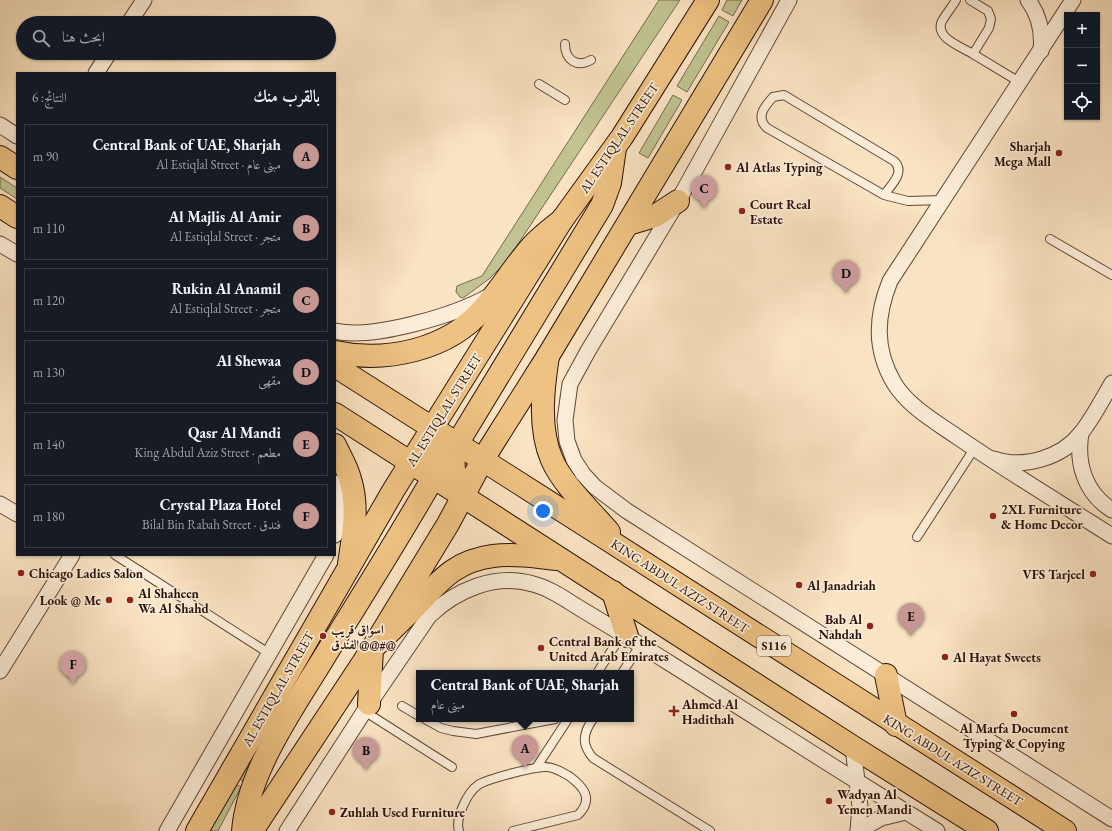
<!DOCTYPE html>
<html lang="ar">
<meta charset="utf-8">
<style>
body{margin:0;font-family:"EB Garamond",Amiri,serif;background:#20242c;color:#f1f3f6;direction:rtl}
.controls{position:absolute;right:12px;top:12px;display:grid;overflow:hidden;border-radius:0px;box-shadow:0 1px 3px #0004}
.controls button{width:36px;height:36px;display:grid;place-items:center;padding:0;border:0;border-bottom:1px solid #363941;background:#171b24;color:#f1f3f6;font:20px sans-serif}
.you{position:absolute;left:543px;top:511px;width:14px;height:14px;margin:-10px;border:3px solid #fff;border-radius:50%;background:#1a73e8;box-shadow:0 0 0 6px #1a73e833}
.badge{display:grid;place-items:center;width:26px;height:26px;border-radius:50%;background:#c59692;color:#111;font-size:13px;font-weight:700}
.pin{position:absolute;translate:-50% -33px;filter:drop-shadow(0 1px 2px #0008)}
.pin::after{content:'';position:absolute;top:21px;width:14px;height:12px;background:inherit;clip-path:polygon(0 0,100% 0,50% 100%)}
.popup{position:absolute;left:416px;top:670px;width:218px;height:52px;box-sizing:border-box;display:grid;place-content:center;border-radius:0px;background:#171b24;filter:drop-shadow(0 1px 3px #0005);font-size:13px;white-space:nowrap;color:#9ea1a6}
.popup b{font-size:15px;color:#f1f3f6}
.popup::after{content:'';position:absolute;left:50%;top:100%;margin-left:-8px;border:8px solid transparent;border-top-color:#171b24}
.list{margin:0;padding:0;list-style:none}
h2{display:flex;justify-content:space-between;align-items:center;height:52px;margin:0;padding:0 16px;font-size:17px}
h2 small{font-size:13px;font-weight:400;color:#9ea1a6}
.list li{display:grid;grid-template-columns:26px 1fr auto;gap:12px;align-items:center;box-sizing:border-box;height:64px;margin:0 8px 8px;padding:0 8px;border:1px solid #363941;border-radius:0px}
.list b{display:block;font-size:15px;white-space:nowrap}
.list p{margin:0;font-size:13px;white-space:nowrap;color:#9ea1a6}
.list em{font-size:13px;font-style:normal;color:#9ea1a6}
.icon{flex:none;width:22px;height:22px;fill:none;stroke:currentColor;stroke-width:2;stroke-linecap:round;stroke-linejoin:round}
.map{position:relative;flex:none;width:1112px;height:831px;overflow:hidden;direction:ltr}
.search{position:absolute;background:#171b24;box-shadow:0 1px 3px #0004;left:16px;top:16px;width:320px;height:44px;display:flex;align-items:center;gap:10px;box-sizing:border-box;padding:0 14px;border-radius:22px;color:#9ea1a6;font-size:15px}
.panel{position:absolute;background:#171b24;box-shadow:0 1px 3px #0004;left:16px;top:72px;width:320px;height:484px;border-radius:0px;direction:rtl}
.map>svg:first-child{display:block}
</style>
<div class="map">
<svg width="1112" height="831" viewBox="0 0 1112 831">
<rect width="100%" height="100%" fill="#fbe4c3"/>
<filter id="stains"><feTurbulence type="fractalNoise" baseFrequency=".005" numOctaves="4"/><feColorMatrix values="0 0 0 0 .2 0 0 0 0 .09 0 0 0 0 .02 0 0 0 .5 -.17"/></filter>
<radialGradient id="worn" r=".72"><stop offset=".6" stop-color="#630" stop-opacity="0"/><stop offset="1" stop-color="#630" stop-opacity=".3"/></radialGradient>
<g fill="#c1c492" stroke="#766a4d">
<path d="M659,0H680L506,262L489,279L463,298L460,297L456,292L457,286L482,276Z"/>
<path d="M727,0H742L733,16L722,10Z"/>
<path d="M719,16L729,22L687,92L677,86Z"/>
<path d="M673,95L682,100L648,158L639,153Z"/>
<path d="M0,177L17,188V199L0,188Z"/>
<path d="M255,747L260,750L243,781L237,778Z"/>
<path d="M234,783L241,787L218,831H209Z"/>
</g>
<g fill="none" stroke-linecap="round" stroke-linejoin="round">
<g stroke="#5f4637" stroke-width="10">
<g id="service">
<path d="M956,0C952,7 946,14 942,21C934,38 962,47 973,54L989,28L991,19L988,11L970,0"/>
<path d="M565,44C565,60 577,68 591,60"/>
<path d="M973,54L1021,83"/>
<path d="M539,84L565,100"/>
<path d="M884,195C891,185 906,172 894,161L784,95L773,97C765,106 755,117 767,128L884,195L908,201L943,200"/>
<path d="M1050,239L1112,275"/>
<path d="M917,537L974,449"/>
<path d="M115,555L270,654"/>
<path d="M597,673L623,633"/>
<path d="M622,673L641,644"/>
<path d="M402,706L419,716"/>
<path d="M364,711L452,767"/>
<path d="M425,719L441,728L453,731L476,734L555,719"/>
<path d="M593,719C583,733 581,744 593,758L710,831"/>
<path d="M536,768L568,719"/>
<path d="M459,831C455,818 467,793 478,785C486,779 537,766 546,767C555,767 561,772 569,776C584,787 594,799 578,815L513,831"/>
</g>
</g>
<g stroke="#5f4637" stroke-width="17">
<g id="minor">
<path d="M789,0L678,201L588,351L570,384L565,420L567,441L574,460L583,474L595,487L627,511L1112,819"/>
<path d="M1028,0C1040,16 1043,32 1041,51"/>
<path d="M1073,0L890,281C876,316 874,349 894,383C908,406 934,421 956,436C1007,471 1060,503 1112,536"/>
<path d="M129,23L144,0"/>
<path d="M96,73L109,53"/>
<path d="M0,125L17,136"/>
<path d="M0,244L17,254"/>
<path d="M335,331C372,340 456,315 489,296"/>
<path d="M1081,433C1076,464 1085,493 1112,510"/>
<path d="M994,459C1023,469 1062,458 1081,433C1093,418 1102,400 1112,383"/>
<path d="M335,483C340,500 341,518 335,535"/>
<path d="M0,504L17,514"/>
<path d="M0,671L72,555"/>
<path d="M853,747L860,806L858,831"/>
<path d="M167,831L326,555"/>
<path d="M287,831L369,704L429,616C456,590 495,573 533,584C550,588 566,600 581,609C611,627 641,645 671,664C759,720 848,776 937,831"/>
<path d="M858,831L881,818L906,812"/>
</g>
</g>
<g stroke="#2b1108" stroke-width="24">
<g id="primary">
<path d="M628,224L655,216L678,201"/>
<path d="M369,704L372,649"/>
<path d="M197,831L393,491L562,220L622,137L708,0"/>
<path d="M252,831L372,649L448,524L483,459L548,356L762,0"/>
</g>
</g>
<g stroke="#2b1108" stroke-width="24">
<g id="trunk">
<path d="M0,157L17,168"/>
<path d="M0,206L17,217"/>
<path d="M335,352C386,363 448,350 483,309C501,289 514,266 532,246C541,236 552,228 562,220"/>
<path d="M548,356C543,389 538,428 552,460C563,485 591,511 609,532"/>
<path d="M335,366C579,520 821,678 1065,831"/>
<path d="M335,414L853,747L987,831"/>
<path d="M335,445C340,456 347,467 350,479C359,507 353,536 349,564"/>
<path d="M462,497C455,479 450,463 457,444L602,205L610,183L615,148"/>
<path d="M613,592L627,636"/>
<path d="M372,649C386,635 400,622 414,608C439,582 454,561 493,556C514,553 536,557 557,559"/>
<path d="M886,675L896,725"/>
<path d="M243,831C248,771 292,710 323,659C360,599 398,539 433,478L437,453L432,428"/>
</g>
</g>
<use href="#service" stroke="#fcedd8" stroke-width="8"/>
<use href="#minor" stroke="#fcedd8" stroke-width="15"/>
<use href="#primary" stroke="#eec282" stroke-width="22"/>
<use href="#trunk" stroke="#eec282" stroke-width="22"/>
</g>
<g fill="#8f2418" stroke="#fcedd8" stroke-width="1.5">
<circle cx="1059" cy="153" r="4"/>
<circle cx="728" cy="167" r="4"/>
<circle cx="742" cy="211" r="4"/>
<circle cx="993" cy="516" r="4"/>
<circle cx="21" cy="573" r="4"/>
<circle cx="1093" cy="574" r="4"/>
<circle cx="799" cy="585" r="4"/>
<circle cx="109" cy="600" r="4"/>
<circle cx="130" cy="600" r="4"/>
<circle cx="870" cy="626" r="4"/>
<circle cx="323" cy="636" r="4"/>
<circle cx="541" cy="648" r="4"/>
<circle cx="945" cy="657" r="4"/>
<path d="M672 705h4v4h4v4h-4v4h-4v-4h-4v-4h4z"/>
<circle cx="1014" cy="714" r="4"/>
<circle cx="829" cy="801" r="4"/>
<circle cx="332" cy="812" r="4"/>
</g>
<g text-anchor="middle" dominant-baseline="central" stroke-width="3.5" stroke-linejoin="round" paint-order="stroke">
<rect fill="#fcedd8" stroke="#6a5346" stroke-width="1" x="757" y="636" width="34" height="20" rx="3"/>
<g font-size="12" font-weight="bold" fill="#2b1108">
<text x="774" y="646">S116</text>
</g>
<g font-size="13" fill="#2b1108" stroke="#fcedd8">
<text transform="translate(619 138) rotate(-56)">AL ESTIQLAL STREET</text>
<text transform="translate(444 410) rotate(-58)">AL ESTIQLAL STREET</text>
<text transform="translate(680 586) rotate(33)">KING ABDUL AZIZ STREET</text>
<text transform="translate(278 689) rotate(-60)">AL ESTIQLAL STREET</text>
<text transform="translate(953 760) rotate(32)">KING ABDUL AZIZ STREET</text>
</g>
<g font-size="13" font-weight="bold" fill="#2b1108" stroke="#fcedd8" text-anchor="start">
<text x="1051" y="146" text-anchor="end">Sharjah<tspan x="1051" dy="15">Mega Mall</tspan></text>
<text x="736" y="167">Al Atlas Typing</text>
<text x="750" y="204">Court Real<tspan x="750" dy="15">Estate</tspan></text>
<text x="1001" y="509">2XL Furniture<tspan x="1001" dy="15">&amp; Home Decor</tspan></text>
<text x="29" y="573">Chicago Ladies Salon</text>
<text x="1085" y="574" text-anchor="end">VFS Tarjeel</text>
<text x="807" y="585">Al Janadriah</text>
<text x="138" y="593">Al Shaheen<tspan x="138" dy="15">Wa Al Shahd</tspan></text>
<text x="101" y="600" text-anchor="end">Look @ Me</text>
<text x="862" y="619" text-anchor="end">Bab Al<tspan x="862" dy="15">Nahdah</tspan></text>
<text x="331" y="629">اسواق قريب<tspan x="331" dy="15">الفندق@@#@</tspan></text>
<text x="549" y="641">Central Bank of the<tspan x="549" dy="15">United Arab Emirates</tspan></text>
<text x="953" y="657">Al Hayat Sweets</text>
<text x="682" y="704">Ahmed Al<tspan x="682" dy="15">Hadithah</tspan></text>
<text x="1014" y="728" text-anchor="middle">Al Marfa Document<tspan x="1014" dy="15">Typing &amp; Copying</tspan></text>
<text x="837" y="794">Wadyan Al<tspan x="837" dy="15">Yemen Mandi</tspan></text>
<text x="340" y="812">Zuhlah Used Furniture</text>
</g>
</g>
<rect width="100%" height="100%" filter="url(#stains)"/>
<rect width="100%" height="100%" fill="url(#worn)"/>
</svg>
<div class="controls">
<button>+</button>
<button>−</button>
<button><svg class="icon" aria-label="locate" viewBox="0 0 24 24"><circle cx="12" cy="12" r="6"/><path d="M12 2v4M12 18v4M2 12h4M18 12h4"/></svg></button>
</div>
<div class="you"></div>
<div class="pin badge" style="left:525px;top:768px">A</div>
<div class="popup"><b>Central Bank of UAE, Sharjah</b>مبنى عام</div>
<div class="pin badge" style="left:366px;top:770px">B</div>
<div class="pin badge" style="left:704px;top:208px">C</div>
<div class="pin badge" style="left:846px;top:293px">D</div>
<div class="pin badge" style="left:911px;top:636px">E</div>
<div class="pin badge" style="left:73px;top:684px">F</div>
<div class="search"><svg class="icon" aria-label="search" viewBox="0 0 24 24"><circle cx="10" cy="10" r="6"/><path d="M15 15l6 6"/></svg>ابحث هنا</div>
<section class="panel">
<h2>بالقرب منك<small>النتائج: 6</small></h2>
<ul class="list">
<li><span class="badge">A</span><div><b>Central Bank of UAE, Sharjah</b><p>مبنى عام · Al Estiqlal Street</p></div><em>90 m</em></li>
<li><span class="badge">B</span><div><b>Al Majlis Al Amir</b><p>متجر · Al Estiqlal Street</p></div><em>110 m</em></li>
<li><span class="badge">C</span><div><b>Rukin Al Anamil</b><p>متجر · Al Estiqlal Street</p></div><em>120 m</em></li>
<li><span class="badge">D</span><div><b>Al Shewaa</b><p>مقهى</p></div><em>130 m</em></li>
<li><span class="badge">E</span><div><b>Qasr Al Mandi</b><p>مطعم · King Abdul Aziz Street</p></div><em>140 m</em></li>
<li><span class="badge">F</span><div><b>Crystal Plaza Hotel</b><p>فندق · Bilal Bin Rabah Street</p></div><em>180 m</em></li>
</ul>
</section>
</div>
